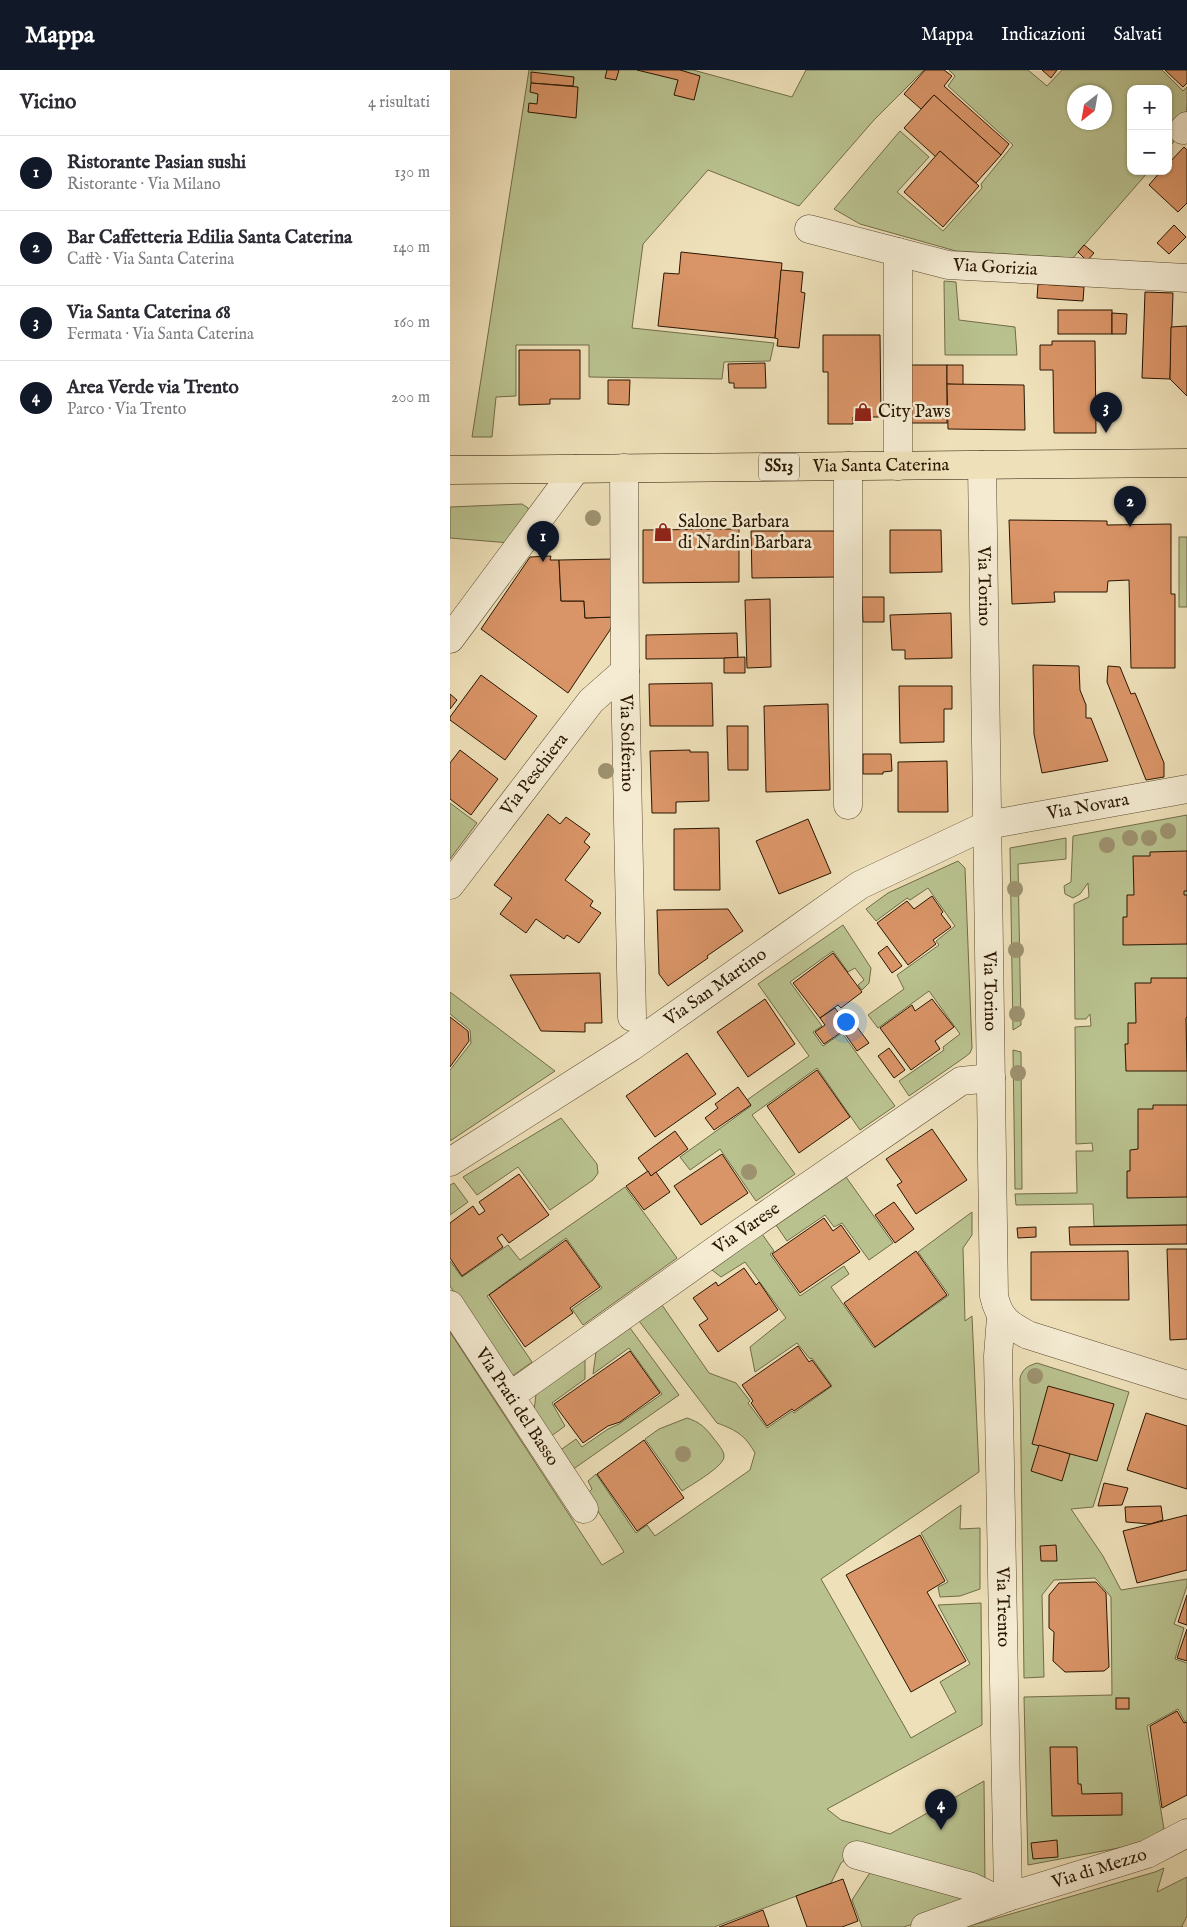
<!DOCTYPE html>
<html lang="it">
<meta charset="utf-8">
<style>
body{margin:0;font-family:"IM FELL English",serif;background:#f7f7f7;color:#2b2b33}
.controls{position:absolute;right:15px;top:15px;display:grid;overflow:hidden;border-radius:10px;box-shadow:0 1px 4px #0004}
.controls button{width:45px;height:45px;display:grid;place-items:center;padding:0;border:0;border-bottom:1px solid #e1e1e2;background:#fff;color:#2b2b33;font:25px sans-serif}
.compass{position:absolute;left:617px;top:15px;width:45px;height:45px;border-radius:50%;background:#fff;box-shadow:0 1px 4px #0004;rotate:211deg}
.you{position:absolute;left:395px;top:951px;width:18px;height:18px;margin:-12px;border:4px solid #fff;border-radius:50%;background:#1a73e8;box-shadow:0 0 0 8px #1a73e833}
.badge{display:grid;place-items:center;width:32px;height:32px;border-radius:50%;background:#111827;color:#fff;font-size:16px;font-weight:700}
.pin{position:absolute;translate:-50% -41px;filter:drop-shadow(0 1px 2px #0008)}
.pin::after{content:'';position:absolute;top:26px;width:18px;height:15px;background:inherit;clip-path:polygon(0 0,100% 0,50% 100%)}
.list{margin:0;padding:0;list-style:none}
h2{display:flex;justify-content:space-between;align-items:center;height:65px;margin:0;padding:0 20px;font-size:21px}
h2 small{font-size:16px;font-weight:400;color:#7c7c81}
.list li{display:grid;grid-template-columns:32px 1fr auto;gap:15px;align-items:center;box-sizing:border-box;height:75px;padding:0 20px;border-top:1px solid #e1e1e2}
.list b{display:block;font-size:19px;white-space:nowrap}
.list p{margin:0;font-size:16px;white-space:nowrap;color:#7c7c81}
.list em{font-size:16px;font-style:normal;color:#7c7c81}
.map{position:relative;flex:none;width:737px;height:1857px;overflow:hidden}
header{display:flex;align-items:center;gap:30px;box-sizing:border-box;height:70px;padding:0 25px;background:#111827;color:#fff}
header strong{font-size:24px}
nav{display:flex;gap:28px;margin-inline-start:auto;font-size:18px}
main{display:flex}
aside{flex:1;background:#fff}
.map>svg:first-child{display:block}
</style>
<header>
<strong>Mappa</strong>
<nav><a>Mappa</a><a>Indicazioni</a><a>Salvati</a></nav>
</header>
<main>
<aside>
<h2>Vicino<small>4 risultati</small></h2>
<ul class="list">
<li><span class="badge">1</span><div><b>Ristorante Pasian sushi</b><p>Ristorante · Via Milano</p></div><em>130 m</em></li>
<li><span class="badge">2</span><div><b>Bar Caffetteria Edilia Santa Caterina</b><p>Caffè · Via Santa Caterina</p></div><em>140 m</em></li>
<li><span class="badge">3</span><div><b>Via Santa Caterina 68</b><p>Fermata · Via Santa Caterina</p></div><em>160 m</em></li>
<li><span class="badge">4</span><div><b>Area Verde via Trento</b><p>Parco · Via Trento</p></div><em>200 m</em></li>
</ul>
</aside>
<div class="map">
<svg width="737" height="1857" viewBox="0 0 737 1857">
<rect width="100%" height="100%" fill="#eee0b9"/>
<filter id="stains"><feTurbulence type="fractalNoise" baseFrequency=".004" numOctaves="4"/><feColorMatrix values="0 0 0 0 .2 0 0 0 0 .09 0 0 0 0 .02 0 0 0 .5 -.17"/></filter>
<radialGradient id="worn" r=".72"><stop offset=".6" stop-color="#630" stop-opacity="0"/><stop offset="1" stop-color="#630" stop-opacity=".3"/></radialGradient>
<g fill="#b9c28f" stroke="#716c48" fill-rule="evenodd">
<path d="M79,0H243L342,27L356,0H474L424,50L349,136L258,100L193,174L182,258L324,273L320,291L274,292L272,309L139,307V275H66V326L46,327L42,367H22Z"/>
<path d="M499,0H578L597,16L612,0H712L733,21L737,17C737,48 737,56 718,79V19H681V101H699L623,188L506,181L410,154L384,139L450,61L479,87L447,122L493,161L532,118L531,114L563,75L498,16L505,6ZM624,22H654V52H624Z"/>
<path d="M494,211L506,212L509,250L565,257L567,285H495Z"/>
<path d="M72,434L78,438L79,445L60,473L0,468V437Z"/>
<rect x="729" y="467" width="8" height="70"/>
<path d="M0,733L27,753L0,789Z"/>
<path d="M737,745V1155L644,1156L643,1134L566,1135L565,1124L627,1123L626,1081H643L642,1073L626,1074L625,957L641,956L640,944L636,949H625L624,834L639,827L638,813L630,824L623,828L615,824L614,816L621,812L623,766Z"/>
<path d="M616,768V789L568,794L571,955L563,960L560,778Z"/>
<path d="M508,791L515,798L522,978L520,983L515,987L459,1026L449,1011L494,980L493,977L510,964L479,921L428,958L418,945L454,919L447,905L489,875L486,871L505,856L478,818L460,830L457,828L426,851L416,839L438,823Z"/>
<path d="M393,855L421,898L419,913L412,920L408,915L414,910L405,898L398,902L383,881L340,912L372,956L363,962L373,976L392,963L445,1036L410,1060L367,998L302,1045L345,1104L306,1131L270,1079L240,1100L230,1087L301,1036L297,1030L359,986L308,914Z"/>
<path d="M0,922L105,1001L0,1071V1000L21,973L20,960L0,944Z"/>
<path d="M563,980L571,982L572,1119H565Z"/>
<path d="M111,1048L147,1094L148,1103L143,1110L100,1140L68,1097L27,1125L13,1107Z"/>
<path d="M396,1107L443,1173L419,1190L392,1153L384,1157L375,1145L337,1171L326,1155Z"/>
<path d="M4,1113L18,1132L0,1145V1115Z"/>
<path d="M175,1117L227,1188L133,1255L122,1239L152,1218L116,1168L37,1226L82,1292L61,1307L0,1216V1191L12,1207L58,1175L70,1190Z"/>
<path d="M522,1142V1165L513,1178L515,1251L522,1246L529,1402L371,1509L461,1668L506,1642L490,1612L520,1594L488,1535L531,1533L532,1655L377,1739L391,1750L440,1764L534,1711L535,1816L410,1779L391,1793L381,1813L264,1857H0V1262L152,1495L174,1482L137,1424L142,1419L138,1411L146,1404L186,1463L197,1455L205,1466L300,1400L305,1383C295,1365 286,1360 267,1353L189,1251L212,1235L259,1303L286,1313L300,1331L298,1333L317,1358L342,1341L344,1343L382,1316L362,1288L360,1289L347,1273L305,1302L300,1277L336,1248L295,1192L271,1207L262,1200L312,1164L324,1181L320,1184L350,1226L394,1196L399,1204L381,1217L424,1278L499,1225L468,1182Z"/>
<path d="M180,1258L229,1325L122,1400L109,1381L126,1369L132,1377L158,1359L169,1354L212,1324L179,1278L143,1304L146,1282Z"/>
<path d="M135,1289V1309L102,1333L115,1356L100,1367L84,1341L86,1324Z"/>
<path d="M587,1293L679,1322L643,1437L621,1439L653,1486L671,1520L737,1509V1516L724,1554L734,1558L725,1589L737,1593V1650L735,1652L728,1639L697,1656L714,1759L690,1774L578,1795L574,1627L662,1625L661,1527L645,1508L604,1510L592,1525L594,1607L574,1608L570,1308C573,1298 578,1296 587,1293Z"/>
<path d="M237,1348C250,1352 256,1358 264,1369C268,1374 274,1381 274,1386C275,1396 241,1415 232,1421L195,1369L209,1359Z"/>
<path d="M511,1435L510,1459L530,1458V1519L510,1526L490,1527L488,1517L498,1512L471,1463Z"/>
<path d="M714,1798L707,1822L737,1807V1846L732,1856L733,1857H516L705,1802Z"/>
<path d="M421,1801L528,1831L454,1857H412L402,1830Z"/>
</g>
<g fill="#d99467" stroke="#291600">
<path d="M157,0H169L166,10L155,8Z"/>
<path d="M187,0H230L250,6L244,30L224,25L228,10Z"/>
<path d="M475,0H494L502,6L494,16L559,74L551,85L484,25L471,39L454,24Z"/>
<path d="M592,0H607L601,8Z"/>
<path d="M715,0H737V13L733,17Z"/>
<path d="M81,2L124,7L123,16L81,13Z"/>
<path d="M81,13L128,17L126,48L78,42L79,33L87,34L88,24L80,22Z"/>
<path d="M484,25L551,85L526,113L490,81L486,87L454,58Z"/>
<path d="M734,77L737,80V133L728,142L699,115L711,101H718V94Z"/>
<path d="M490,81L529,116L493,157L454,122Z"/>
<path d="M724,155L736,167L719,184L707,173Z"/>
<path d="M634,175L644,183L637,191L628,182Z"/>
<path d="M231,182L332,193L325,268L208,256L214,203L229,204Z"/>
<path d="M331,200L353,202L351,222L355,223L349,278L327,276L328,269L325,268Z"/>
<path d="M588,214L634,217L633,231L587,228Z"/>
<path d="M695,222L723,223L720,309L692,308Z"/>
<rect x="608" y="240" width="54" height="24"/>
<path d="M662,243L677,244L676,264H662Z"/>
<path d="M737,256V326L720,309L721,257Z"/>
<path d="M373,265H430L431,347H403V354H378V302H373Z"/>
<path d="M602,271H645L646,363H604L603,300H590V275H602Z"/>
<path d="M69,280H130V329H100V334L69,335Z"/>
<path d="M315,293L316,318H284V313H279L278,294Z"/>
<rect x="455" y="295" width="42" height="58"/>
<path d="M497,295H513V315L497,314Z"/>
<path d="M158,310H180L179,335L158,334Z"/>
<path d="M497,314L574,315L575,360L498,359Z"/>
<path d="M559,450L657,451V455L721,454V524H725V598H681L679,510L658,511L657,522H604L605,532L562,534Z"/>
<path d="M289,459V512L193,513V460Z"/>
<path d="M440,460H491L492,502L440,503Z"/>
<path d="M301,461H388L389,507L302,508Z"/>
<path d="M101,486L100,490H109L111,531H134L135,548L164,547L160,560L118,623L31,559L80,487Z"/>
<path d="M163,489L164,547L135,548L134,531H111L109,490Z"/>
<path d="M412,527H434V552H413Z"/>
<path d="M320,529L321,597L297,598L295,530Z"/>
<path d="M501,543L502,588L455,589V580H442L440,545Z"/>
<path d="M287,563L288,588L196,589V565Z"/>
<path d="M295,587V603H274V588Z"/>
<path d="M583,595L629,596L630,620L636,635V648H641L658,691L592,703L584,664Z"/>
<path d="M658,596L670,597L681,624L685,623L714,693V707L696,710L657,612Z"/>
<path d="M31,605L87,646L55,690L0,650V647Z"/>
<path d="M262,613L263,656H200L199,614Z"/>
<path d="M449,616H502V639H494V672L450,673Z"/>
<path d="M0,624L7,630L0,639Z"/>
<path d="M378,634L380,720L316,722L314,636Z"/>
<path d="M277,656H298V700H278Z"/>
<path d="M10,680L48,709L21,745L0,729V693Z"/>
<path d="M240,680V682H258L259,731L226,732V743H202L200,681Z"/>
<path d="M413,684H441L442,701L433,702V704H413Z"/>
<path d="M497,691L498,742H448V692Z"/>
<path d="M98,744L110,754L116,747L140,764L134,772L140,777L115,810L143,831L140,836L151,843L129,873L117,865L114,869L86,849L76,863L50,844L62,828L44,815Z"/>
<path d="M358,749L381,803L329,824L306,771Z"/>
<path d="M269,758L270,820H224V759Z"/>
<path d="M737,781V821H734V825H737V874L673,875V847H677V825H684L683,786H700V782Z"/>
<path d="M482,826L493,842L491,844L501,857L483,870L486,874L458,895L427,853L457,831L464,839Z"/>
<path d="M278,839L293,861L257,886L258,888L218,916L209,904L207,840Z"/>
<path d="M437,876L452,896L442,903L428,883Z"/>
<path d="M383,883L412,922L391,938L388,935L370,948L343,913Z"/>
<path d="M150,903L152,953H135V962L91,961L60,905Z"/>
<path d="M701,908H737V947L736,948L737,1001H676L675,974H678V953H686L685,913H701Z"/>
<path d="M315,929L345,974L298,1007L267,962Z"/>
<path d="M482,929L504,957L485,971L490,979L461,1000L430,958L462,935L465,941Z"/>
<path d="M385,938L399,957L374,974L365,962L375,955L370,948Z"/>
<path d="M0,947L18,961L19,971L0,997Z"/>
<path d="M404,953L419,973L407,981L393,961Z"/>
<path d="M439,978L455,1000L444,1008L428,986Z"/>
<path d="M237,983L266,1024L205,1067L176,1026Z"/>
<path d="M367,1000L400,1047L349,1083L317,1036Z"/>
<path d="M288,1017L301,1035L264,1060L255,1048L268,1038L265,1034Z"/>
<path d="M703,1035H737V1127L677,1128V1101H680V1080L688,1079V1039H703Z"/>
<path d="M482,1059L517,1110L466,1144L447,1115L452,1112L436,1089Z"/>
<path d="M225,1061L238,1079L201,1106L188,1088Z"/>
<path d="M272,1084L298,1123L251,1155L224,1116Z"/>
<path d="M198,1101L201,1106L206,1102L220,1122L194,1140L176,1116Z"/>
<path d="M69,1104L99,1145L59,1173L52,1164L47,1168L53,1177L12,1206L0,1188V1153L23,1136L29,1145L35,1141L29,1132Z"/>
<path d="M444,1132L464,1159L445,1173L425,1145Z"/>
<path d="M374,1148L383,1161L391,1155L410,1182L350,1223L322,1184Z"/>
<path d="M737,1155V1174L620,1175L619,1157Z"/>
<path d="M586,1157V1167L568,1168L567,1158Z"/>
<path d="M116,1170L150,1217L120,1238L123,1243L75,1277L39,1225Z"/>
<path d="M717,1179H737V1269L720,1270Z"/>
<path d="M466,1181L497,1225L425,1277L394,1233Z"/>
<path d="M678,1181L679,1230H581V1182Z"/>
<path d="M294,1198L306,1215L309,1212L328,1240L268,1282L249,1255L258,1249L243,1228L266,1212L268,1216Z"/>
<path d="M348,1276L359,1292L362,1290L381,1316L344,1341L342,1339L317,1356L301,1333L303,1331L292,1315Z"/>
<path d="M180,1281L210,1323L170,1352L158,1356L133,1373L104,1334Z"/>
<path d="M598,1316L664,1334L647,1391L582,1374Z"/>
<path d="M696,1343L737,1356V1419L677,1400Z"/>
<path d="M194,1370L234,1428L187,1461L147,1404Z"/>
<path d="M589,1375L620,1384L612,1411L581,1401Z"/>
<path d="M654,1413L678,1418L672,1435L648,1436Z"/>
<path d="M711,1436L713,1450L700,1454L676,1452L675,1437Z"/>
<path d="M737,1445V1500L687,1513L673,1461Z"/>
<path d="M470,1465L495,1511L477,1522L516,1591L461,1622L396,1505Z"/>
<path d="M606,1475L607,1491H591L590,1476Z"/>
<path d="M646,1512L656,1523L659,1597L654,1601L615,1602L603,1591L604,1562L599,1558V1525L609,1513Z"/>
<path d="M737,1525V1555L728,1552Z"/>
<path d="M737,1559V1591L727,1588Z"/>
<rect x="666" y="1628" width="13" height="11"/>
<path d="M727,1641L734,1653L737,1652V1725L712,1738L700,1656Z"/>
<path d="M600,1677H627L628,1714H631L632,1724L672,1723V1745L602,1746Z"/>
<path d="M607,1770L608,1787L583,1789L581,1773Z"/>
<path d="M393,1809L408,1851L392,1857H357L346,1826Z"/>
<path d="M313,1840L319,1857H269Z"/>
</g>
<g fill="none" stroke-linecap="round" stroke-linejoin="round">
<g stroke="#5a482e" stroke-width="29">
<g id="minor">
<path d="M733,60L737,56"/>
<path id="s1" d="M359,159L498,195L737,208"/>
<path d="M448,182V396"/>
<path id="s2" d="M532,395L544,1226C549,1249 559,1255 578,1265L737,1315"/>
<path id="s3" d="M174,398L175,601L182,947"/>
<path d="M0,569L126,399"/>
<path d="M398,735V396"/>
<path id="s4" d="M0,815L141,631L175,601"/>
<path id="s5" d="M0,1092L181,977L410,815L537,755L737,719"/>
<path id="s6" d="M0,1235L134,1439"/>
<path id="s7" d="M551,1247L548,1286L558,1827"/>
<path id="s8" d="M60,1326L287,1165L511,1011L541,1008"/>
<path d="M407,1785L522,1817L549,1830"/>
<path id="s9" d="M475,1857L558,1827L697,1784L737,1763"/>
</g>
</g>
<g stroke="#291600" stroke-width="29">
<g id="major">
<path id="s10" d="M0,400L737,393"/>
</g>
</g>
<path stroke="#291600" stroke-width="3" stroke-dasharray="4 2.5" stroke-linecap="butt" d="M685,448V421"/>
<use href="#minor" stroke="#f4ebd2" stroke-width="28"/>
<use href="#major" stroke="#eee0b9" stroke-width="28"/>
</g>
<g fill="#9d926f">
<circle cx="143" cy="448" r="8"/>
<circle cx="156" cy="701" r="8"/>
<circle cx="718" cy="761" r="8"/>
<circle cx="680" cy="768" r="8"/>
<circle cx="699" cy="768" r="8"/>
<circle cx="657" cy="775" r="8"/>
<circle cx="565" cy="819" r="8"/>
<circle cx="566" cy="880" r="8"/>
<circle cx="567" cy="944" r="8"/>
<circle cx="568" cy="1003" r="8"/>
<circle cx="299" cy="1102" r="8"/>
<circle cx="585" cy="1306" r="8"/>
<circle cx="233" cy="1384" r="8"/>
</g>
<defs>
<g id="shop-bare" transform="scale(1.5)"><path d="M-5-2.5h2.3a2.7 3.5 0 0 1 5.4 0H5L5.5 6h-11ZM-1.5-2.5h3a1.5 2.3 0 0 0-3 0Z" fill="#8f2418" stroke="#f4ebd2" stroke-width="2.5" paint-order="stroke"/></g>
</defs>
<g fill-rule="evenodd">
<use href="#shop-bare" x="413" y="342"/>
<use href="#shop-bare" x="213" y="462"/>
</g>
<g text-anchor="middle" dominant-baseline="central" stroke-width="5" stroke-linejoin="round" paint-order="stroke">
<rect fill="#f4ebd2" stroke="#66563f" stroke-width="1" x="309" y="383.5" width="40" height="27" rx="4"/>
<g font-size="16" font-weight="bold" fill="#291600">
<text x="329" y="397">SS13</text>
</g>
<g font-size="18" fill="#291600" stroke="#f4ebd2">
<text stroke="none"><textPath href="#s1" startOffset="191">Via Gorizia</textPath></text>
<text stroke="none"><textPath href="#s10" startOffset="431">Via Santa Caterina</textPath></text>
<text stroke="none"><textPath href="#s2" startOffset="121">Via Torino</textPath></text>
<text stroke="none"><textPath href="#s3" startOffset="275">Via Solferino</textPath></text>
<text stroke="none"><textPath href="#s4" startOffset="139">Via Peschiera</textPath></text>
<text stroke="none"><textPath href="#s5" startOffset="738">Via Novara</textPath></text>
<text stroke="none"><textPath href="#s5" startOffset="318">Via San Martino</textPath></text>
<text stroke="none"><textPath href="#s2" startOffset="526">Via Torino</textPath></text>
<text stroke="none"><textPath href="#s8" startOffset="290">Via Varese</textPath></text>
<text stroke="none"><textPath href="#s6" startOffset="122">Via Prati del Basso</textPath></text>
<text stroke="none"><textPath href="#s7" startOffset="290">Via Trento</textPath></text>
<text stroke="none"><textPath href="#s9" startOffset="184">Via di Mezzo</textPath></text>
</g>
<g font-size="18" fill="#291600" stroke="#f4ebd2" text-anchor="start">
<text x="428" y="342">City Paws</text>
<text x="228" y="452">Salone Barbara<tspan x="228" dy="21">di Nardin Barbara</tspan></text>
</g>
</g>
<rect width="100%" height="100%" filter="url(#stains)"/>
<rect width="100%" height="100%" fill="url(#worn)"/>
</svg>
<div class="controls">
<button>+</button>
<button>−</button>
</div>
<svg class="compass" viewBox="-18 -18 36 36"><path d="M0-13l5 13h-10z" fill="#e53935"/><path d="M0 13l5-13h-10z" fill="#7c7c81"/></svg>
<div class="you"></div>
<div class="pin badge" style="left:93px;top:492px">1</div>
<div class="pin badge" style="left:680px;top:457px">2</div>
<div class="pin badge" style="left:656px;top:363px">3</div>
<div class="pin badge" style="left:491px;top:1760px">4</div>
</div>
</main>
